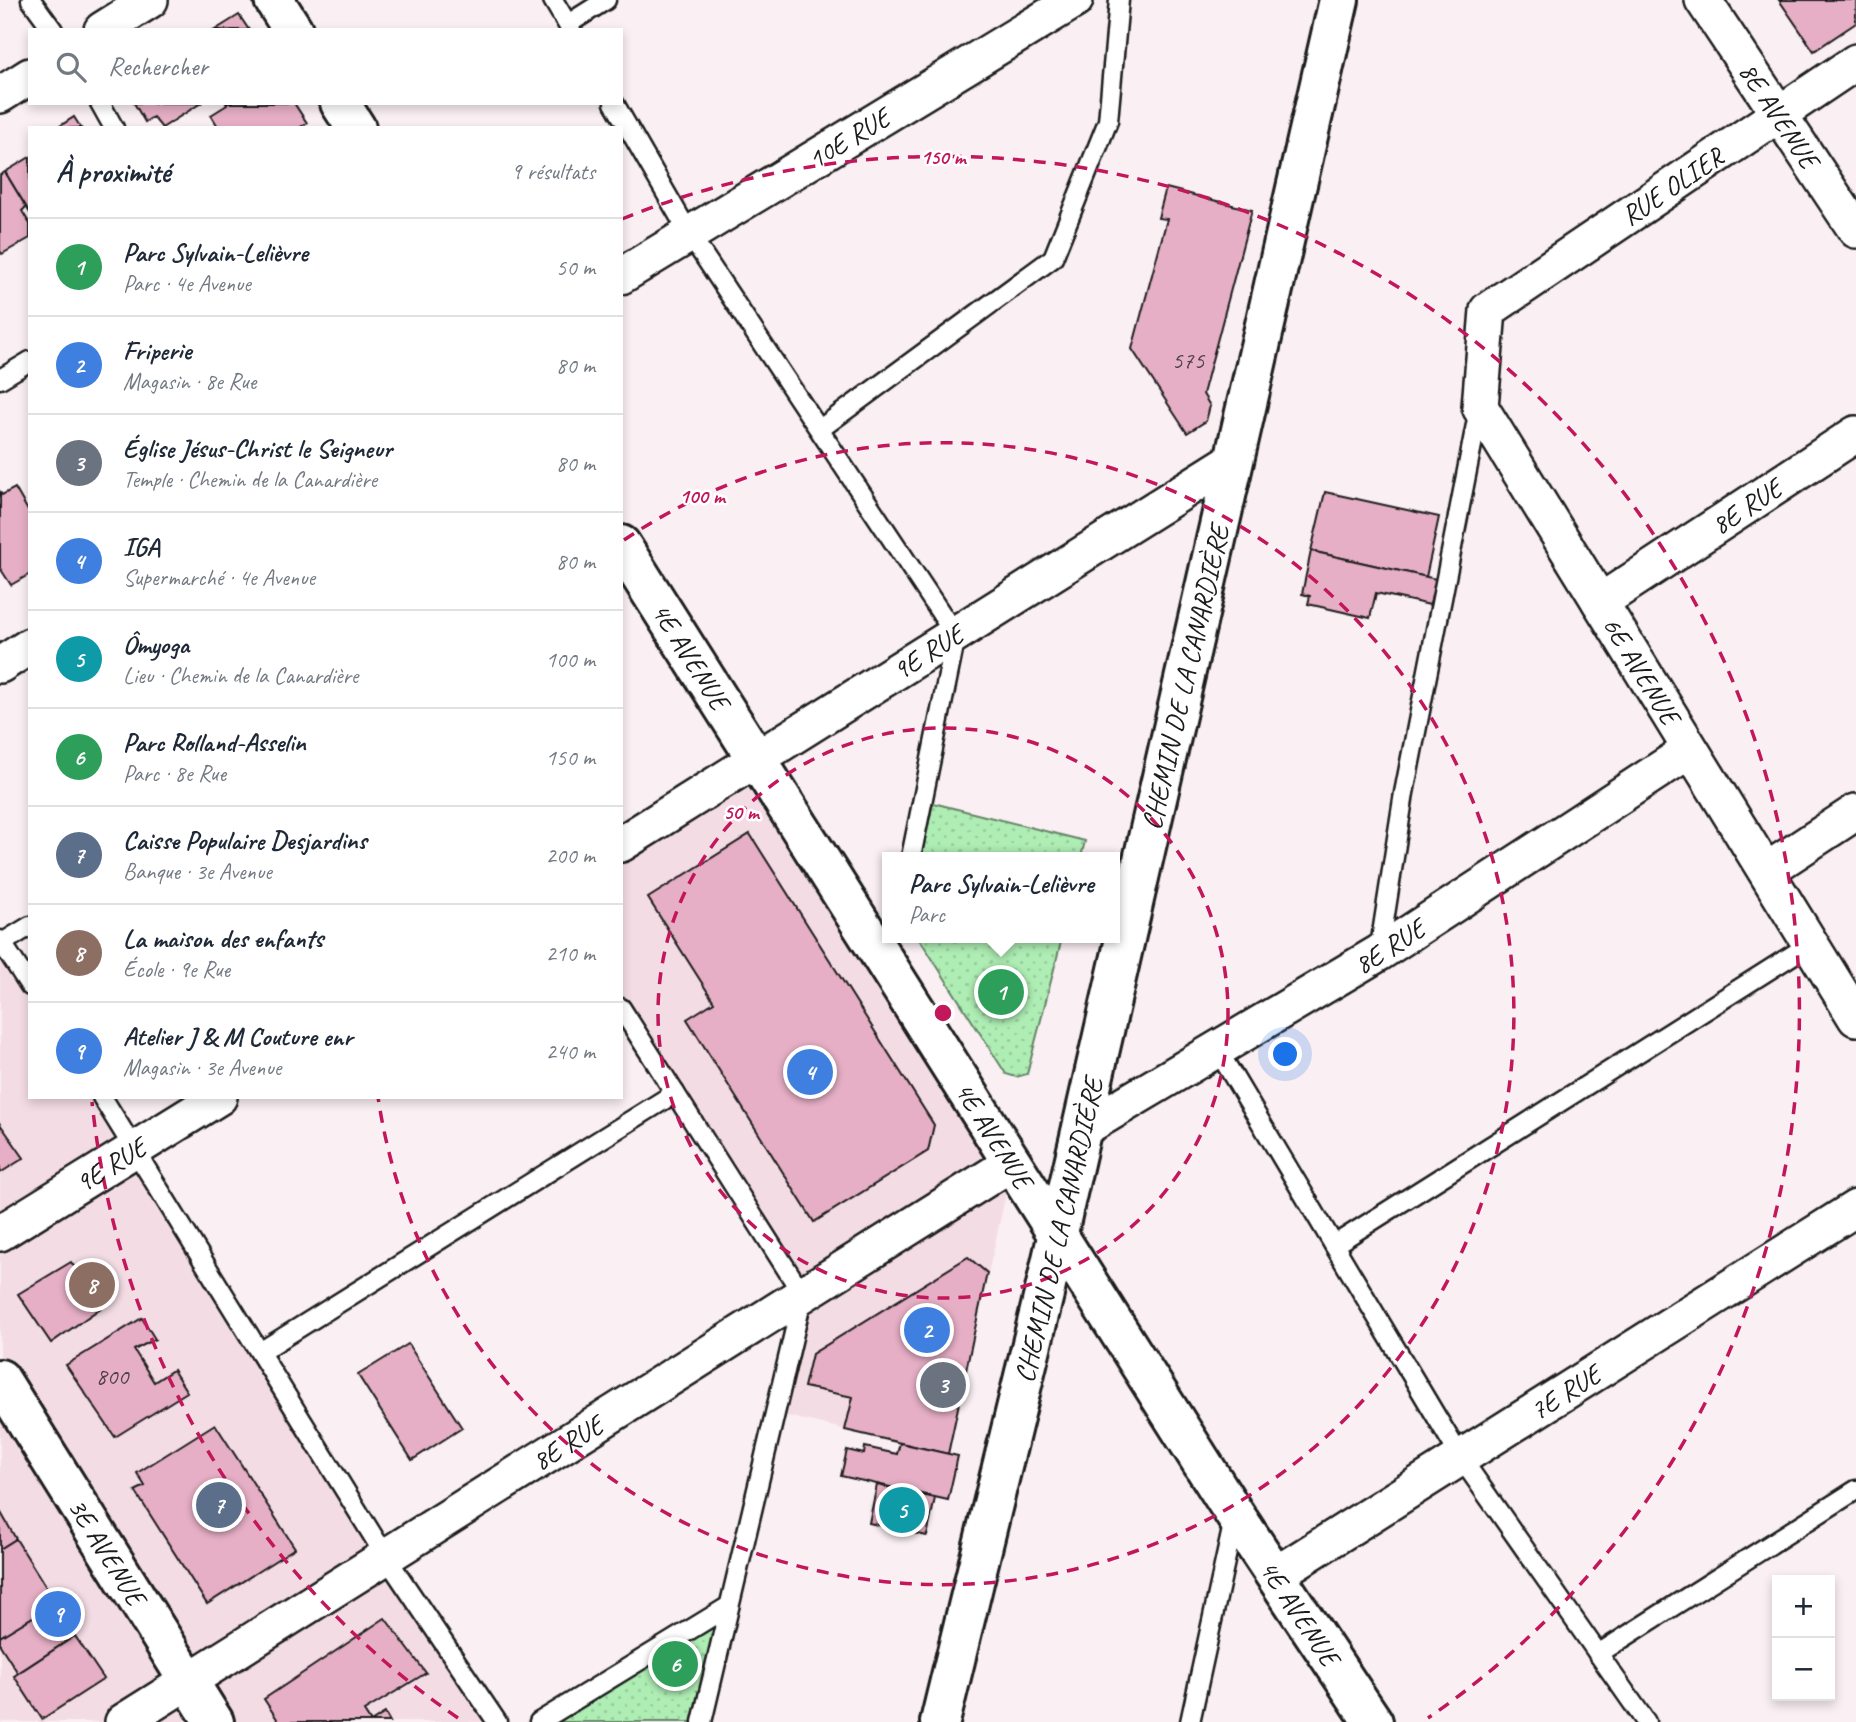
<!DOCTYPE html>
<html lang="fr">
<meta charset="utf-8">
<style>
body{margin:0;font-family:Caveat,sans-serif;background:#f2f2f3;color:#1f2937}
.controls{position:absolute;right:21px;bottom:21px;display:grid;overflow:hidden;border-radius:0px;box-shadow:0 4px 10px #0003}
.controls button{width:63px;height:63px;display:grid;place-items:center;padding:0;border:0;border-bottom:2px solid #e0e1e3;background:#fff;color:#1f2937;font:35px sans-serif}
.you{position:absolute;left:1286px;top:1055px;width:24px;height:24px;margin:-18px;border:5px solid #fff;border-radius:50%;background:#1a73e8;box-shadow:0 0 0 10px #1a73e833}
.badge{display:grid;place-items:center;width:46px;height:46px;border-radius:50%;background:#1c1c1c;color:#fff;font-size:23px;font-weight:700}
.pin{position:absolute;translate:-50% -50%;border:4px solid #fff;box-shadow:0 2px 7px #0006}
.popup{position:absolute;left:882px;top:852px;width:238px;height:91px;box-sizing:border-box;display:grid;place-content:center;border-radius:0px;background:#fff;filter:drop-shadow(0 2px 5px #0005);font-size:23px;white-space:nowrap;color:#747a83}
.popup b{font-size:26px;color:#1f2937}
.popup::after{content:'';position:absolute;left:50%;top:100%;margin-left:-14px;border:14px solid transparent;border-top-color:#fff}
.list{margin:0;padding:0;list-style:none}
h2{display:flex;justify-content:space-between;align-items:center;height:91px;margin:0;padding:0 28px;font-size:30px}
h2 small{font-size:23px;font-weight:400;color:#747a83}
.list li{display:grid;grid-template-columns:46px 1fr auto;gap:21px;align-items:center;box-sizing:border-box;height:98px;padding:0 28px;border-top:2px solid #e0e1e3}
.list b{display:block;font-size:26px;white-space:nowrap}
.list p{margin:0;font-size:23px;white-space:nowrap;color:#747a83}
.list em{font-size:23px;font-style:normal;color:#747a83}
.icon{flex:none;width:38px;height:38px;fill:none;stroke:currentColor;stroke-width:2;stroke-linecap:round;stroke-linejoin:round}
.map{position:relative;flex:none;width:1856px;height:1722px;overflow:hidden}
.search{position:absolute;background:#fff;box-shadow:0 4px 10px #0003;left:28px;top:28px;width:595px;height:77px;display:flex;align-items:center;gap:18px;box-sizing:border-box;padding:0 24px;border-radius:0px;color:#747a83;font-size:26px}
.panel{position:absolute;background:#fff;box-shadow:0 4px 10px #0003;left:28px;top:126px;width:595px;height:973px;border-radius:0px}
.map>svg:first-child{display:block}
</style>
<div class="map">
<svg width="1856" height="1722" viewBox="0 0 1856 1722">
<defs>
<pattern id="park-dots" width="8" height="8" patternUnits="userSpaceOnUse" patternTransform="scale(1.75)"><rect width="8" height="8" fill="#aeedb4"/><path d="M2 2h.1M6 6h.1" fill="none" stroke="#95cb9a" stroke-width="1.8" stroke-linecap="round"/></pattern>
</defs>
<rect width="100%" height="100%" fill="#faeff3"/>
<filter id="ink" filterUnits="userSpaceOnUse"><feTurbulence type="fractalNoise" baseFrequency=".0143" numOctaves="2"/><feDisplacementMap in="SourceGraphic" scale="14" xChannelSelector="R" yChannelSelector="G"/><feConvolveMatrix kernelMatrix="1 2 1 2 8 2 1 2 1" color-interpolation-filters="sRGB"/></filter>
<g filter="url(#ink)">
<g fill="#f4dce5">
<path d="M756,759L1013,1162L948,1454L775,1413L802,1295L621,1007V844Z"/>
<path d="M0,940L30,986V1097H102L497,1722H0Z"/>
</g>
<g fill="url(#park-dots)" stroke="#658468" stroke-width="2">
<path d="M933,803L1085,841L1081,857H921Z"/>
<path d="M919,938H1062L1027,1074L1016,1077L1006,1074Z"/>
<path d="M729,1606L702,1722H539Z"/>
</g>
<g fill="#e6afc5" stroke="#1c1c1c" stroke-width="2">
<path d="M1779,0H1856V23L1814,51Z"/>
<path d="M239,15L249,30H215Z"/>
<path d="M134,103H201L162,128L153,117L145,122Z"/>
<path d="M226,103H294L307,123L299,128H219L211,115L227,105Z"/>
<path d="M74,117L81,128H57Z"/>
<path d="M30,157V213L5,172Z"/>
<path d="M5,172L26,207L22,211L30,224V238L2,254L0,251V175Z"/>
<path d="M1166,188L1252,210L1203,394L1210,406L1206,421L1187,433L1132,349L1167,219L1158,218Z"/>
<path d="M15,488L30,514V574L11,585L0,568V492L2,495Z"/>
<path d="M1325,492L1439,517L1426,577L1311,551Z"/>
<path d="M1311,551L1436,579L1430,605L1376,593L1370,618L1308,604L1310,596L1302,594Z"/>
<path d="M750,834L934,1125L928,1151L814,1222L687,1019L714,1002L648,898Z"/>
<path d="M0,1124L24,1158L0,1173Z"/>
<path d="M968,1257L987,1273L948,1454L845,1430L853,1397L804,1387L812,1354Z"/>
<path d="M71,1262L102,1307L51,1343L18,1294Z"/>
<path d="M142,1318L155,1339L134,1350L154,1382L173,1370L187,1392L115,1437L66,1365Z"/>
<path d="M408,1344L462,1428L412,1460L358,1375Z"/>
<path d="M215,1424L295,1548L207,1604L135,1491L145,1486L137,1473Z"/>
<path d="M900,1443L958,1456L948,1500L841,1476L847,1450L864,1454L865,1447L897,1454Z"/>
<path d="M877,1485L935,1498L927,1536L869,1523Z"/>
<path d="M0,1511L16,1539L0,1549Z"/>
<path d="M16,1539L56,1603L0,1637V1549Z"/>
<path d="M56,1603L75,1636L18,1673L0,1645V1637Z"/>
<path d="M385,1618L426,1673L364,1711L371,1722H279L264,1699Z"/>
<path d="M75,1636L104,1679L42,1719L14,1676Z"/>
<path d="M385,1713L390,1722H371Z"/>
</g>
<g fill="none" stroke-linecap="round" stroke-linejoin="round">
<g stroke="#1c1c1c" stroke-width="23">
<g id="lane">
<path d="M31,0L53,30"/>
<path d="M553,0L571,30"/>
<path d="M568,24L606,0"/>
<path d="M100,103L114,128"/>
<path d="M614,103L690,235L956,636L911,857"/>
<path d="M0,379L30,361"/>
<path d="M820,429L1053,258L1108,121L1119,0"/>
<path d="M0,940L30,986"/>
<path d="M2,943L30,926"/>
<path d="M1379,953L1404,793L1479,409"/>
<path d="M621,1008L803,1295L702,1722"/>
<path d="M1217,1049L1461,1458L1646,1722"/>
<path d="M102,1097L386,1557L497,1722"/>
<path d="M1334,1245L1810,944"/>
<path d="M260,1352L675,1093"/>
<path d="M1598,1654L1856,1490"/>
<path d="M539,1722L729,1606"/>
<path d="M1190,1722L1234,1520"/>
</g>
</g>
<g stroke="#1c1c1c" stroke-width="40">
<g id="street">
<path id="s1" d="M1703,0L1856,230"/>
<path d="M102,30L150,0"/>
<path id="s2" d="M1856,62L1488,310L1480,407L1856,1018"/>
<path d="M0,95L30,76"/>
<path id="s3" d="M621,276L1075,0"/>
<path id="s4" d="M1600,602L1856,434"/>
<path d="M0,665L30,646"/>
<path id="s5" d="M621,844L1233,460"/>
<path d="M1766,871L1856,812"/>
<path id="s6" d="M1081,1130L1379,953L1690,750"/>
<path id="s7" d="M0,1233L219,1097"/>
<path id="s8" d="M1275,1575L1856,1208"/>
<path id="s9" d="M123,1722L1013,1162"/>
</g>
</g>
<g stroke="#1c1c1c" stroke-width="44">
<g id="secondary">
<path d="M274,0L293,30"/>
<path d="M340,103L356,128"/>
<path id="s10" d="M621,545L1235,1515L1373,1722"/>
<path id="s11" d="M0,1379L214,1722"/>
<path id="s12" d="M940,1722L1045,1290L1339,0"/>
</g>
</g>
<use href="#lane" stroke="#fff" stroke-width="18"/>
<use href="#street" stroke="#fff" stroke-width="35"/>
<use href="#secondary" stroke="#fff" stroke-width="38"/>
</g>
</g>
<g fill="none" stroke="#c2185b" stroke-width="3.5" stroke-dasharray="12 9">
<circle cx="943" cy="1013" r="285"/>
<path d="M624 540A571 571 0 1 1 378 1097"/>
<path d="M458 1718A856 856 0 0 1 92 1102M622 219A856 856 0 0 1 1428 1718"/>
</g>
<g text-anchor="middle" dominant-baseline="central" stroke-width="5" stroke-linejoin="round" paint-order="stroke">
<g font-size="24" fill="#4e4146">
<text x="1188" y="360">575</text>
<text x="112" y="1376">800</text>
</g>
<g font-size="28" fill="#1c1c1c" stroke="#fff">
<text stroke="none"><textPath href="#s1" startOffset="138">8E AVENUE</textPath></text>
<text stroke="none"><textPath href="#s3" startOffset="266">10E RUE</textPath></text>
<text transform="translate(1672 186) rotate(-34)">RUE OLIER</text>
<text stroke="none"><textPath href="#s4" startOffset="175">8E RUE</textPath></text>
<text stroke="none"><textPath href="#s5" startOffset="362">9E RUE</textPath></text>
<text stroke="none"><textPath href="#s10" startOffset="131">4E AVENUE</textPath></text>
<text stroke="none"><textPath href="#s2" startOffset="850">6E AVENUE</textPath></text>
<text stroke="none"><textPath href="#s12" startOffset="1073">CHEMIN DE LA CANARDIÈRE</textPath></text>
<text stroke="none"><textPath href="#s6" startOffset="359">8E RUE</textPath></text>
<text stroke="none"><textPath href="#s10" startOffset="698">4E AVENUE</textPath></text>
<text stroke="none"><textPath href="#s7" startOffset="130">9E RUE</textPath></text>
<text stroke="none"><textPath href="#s12" startOffset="506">CHEMIN DE LA CANARDIÈRE</textPath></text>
<text stroke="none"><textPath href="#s8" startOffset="343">7E RUE</textPath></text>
<text stroke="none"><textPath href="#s9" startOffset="525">8E RUE</textPath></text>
<text stroke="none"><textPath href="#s11" startOffset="203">3E AVENUE</textPath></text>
<text stroke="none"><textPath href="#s10" startOffset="1265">4E AVENUE</textPath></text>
</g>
</g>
<circle cx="943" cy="1013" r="10" fill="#c2185b" stroke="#fff" stroke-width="3.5"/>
<g font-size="21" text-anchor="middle" font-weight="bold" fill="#c2185b" stroke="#fff" stroke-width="5" stroke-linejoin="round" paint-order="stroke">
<text x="943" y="164">150 m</text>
<text x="702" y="503">100 m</text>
<text x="741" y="819">50 m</text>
</g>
</svg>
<div class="controls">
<button>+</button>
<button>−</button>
</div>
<div class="you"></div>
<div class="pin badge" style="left:1001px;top:992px;background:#2e9e5b">1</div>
<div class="popup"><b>Parc Sylvain-Lelièvre</b>Parc</div>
<div class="pin badge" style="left:927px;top:1330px;background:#3f7fe0">2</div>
<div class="pin badge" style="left:943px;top:1385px;background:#6b7280">3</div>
<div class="pin badge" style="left:810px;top:1072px;background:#3f7fe0">4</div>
<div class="pin badge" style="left:902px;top:1510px;background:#0f9aa8">5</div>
<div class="pin badge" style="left:675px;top:1664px;background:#2e9e5b">6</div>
<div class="pin badge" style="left:219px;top:1505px;background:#5c6f8a">7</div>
<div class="pin badge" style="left:92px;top:1285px;background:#8d6e63">8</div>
<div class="pin badge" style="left:58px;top:1614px;background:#3f7fe0">9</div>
<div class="search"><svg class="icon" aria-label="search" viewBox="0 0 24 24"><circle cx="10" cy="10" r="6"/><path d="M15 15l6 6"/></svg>Rechercher</div>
<section class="panel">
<h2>À proximité<small>9 résultats</small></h2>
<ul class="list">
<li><span class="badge" style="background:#2e9e5b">1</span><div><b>Parc Sylvain-Lelièvre</b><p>Parc · 4e Avenue</p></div><em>50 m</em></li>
<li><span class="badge" style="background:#3f7fe0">2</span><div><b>Friperie</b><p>Magasin · 8e Rue</p></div><em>80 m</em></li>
<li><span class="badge" style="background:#6b7280">3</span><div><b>Église Jésus-Christ le Seigneur</b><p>Temple · Chemin de la Canardière</p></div><em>80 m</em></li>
<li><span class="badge" style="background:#3f7fe0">4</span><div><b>IGA</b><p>Supermarché · 4e Avenue</p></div><em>80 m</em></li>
<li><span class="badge" style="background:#0f9aa8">5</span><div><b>Ômyoga</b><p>Lieu · Chemin de la Canardière</p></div><em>100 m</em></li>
<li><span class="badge" style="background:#2e9e5b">6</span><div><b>Parc Rolland-Asselin</b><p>Parc · 8e Rue</p></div><em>150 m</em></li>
<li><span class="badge" style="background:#5c6f8a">7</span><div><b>Caisse Populaire Desjardins</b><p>Banque · 3e Avenue</p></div><em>200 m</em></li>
<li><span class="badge" style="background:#8d6e63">8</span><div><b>La maison des enfants</b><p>École · 9e Rue</p></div><em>210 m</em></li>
<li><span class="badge" style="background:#3f7fe0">9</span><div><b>Atelier J &amp; M Couture enr</b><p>Magasin · 3e Avenue</p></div><em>240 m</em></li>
</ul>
</section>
</div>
